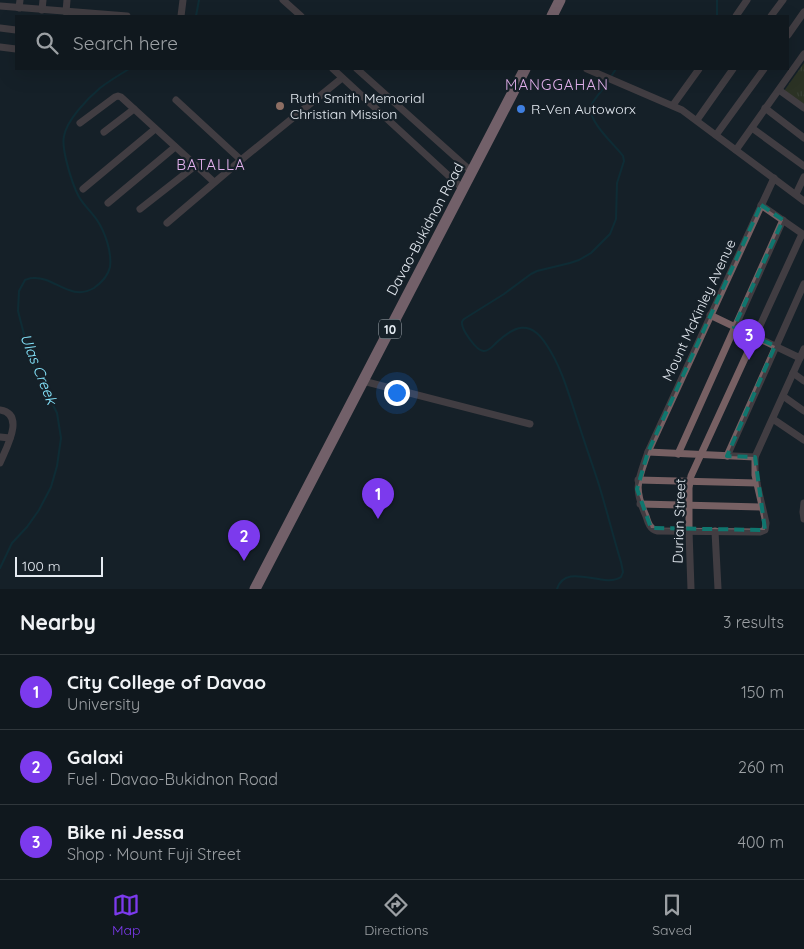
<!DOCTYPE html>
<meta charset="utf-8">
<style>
body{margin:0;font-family:Quicksand,sans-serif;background:#1e252b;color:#f1f3f6}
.scale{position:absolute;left:15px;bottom:12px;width:88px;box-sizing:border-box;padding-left:5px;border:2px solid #e5ebf2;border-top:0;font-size:14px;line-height:18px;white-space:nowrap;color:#e5ebf2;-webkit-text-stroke:4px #162028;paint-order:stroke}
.you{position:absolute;left:396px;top:392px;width:18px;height:18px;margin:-12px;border:4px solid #fff;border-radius:50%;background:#1a73e8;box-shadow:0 0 0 8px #1a73e833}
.badge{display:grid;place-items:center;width:32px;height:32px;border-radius:50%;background:#7c3aed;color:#fff;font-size:16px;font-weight:700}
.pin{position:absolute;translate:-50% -41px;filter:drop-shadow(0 1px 2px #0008)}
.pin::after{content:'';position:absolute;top:26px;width:18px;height:15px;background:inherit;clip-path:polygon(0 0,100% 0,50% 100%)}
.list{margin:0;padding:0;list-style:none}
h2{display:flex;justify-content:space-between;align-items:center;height:65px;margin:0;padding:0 20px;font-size:21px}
h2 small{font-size:16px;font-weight:400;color:#9ca0a4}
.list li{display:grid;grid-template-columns:32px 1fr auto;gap:15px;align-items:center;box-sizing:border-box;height:75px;padding:0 20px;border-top:1px solid #30373c}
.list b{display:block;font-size:19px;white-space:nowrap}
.list p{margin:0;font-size:16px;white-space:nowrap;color:#9ca0a4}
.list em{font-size:16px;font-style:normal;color:#9ca0a4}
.icon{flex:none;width:28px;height:28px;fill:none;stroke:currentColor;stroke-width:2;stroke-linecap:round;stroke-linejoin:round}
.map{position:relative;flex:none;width:804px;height:589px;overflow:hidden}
.search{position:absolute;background:#10181e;box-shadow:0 5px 20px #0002;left:15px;right:15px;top:15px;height:55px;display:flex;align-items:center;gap:12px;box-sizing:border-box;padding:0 18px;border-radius:0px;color:#9ca0a4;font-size:19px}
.sheet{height:290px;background:#10181e}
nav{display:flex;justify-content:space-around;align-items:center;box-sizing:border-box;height:70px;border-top:1px solid #30373c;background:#10181e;font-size:14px;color:#9ca0a4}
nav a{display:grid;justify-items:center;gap:2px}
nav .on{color:#7c3aed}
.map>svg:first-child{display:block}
</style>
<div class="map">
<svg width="804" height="589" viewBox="0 0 804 589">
<defs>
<pattern id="park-tufts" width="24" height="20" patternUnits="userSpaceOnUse" patternTransform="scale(1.25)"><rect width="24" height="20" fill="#454821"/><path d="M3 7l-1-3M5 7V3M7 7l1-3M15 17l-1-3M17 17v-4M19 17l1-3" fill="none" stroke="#606342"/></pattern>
</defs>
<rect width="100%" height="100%" fill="#162028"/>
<path fill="url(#park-tufts)" d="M804,63V105L784,91Z"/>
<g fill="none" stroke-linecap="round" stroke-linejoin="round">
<g stroke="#063a45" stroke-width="2">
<path d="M196,16L199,0"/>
<path d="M717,16V0"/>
<path d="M612,75L616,69"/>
<path d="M0,568L12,543L27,527L39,510L51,487L57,466L61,438L57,413L32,363L27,346L18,311L19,291L25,280C28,279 30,278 33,278C54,276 70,302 94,288C101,283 108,276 110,267C112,252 105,232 97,220C91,211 83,205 78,195C72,183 61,149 64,136C67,120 87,99 100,88C109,81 119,75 129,69"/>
<path d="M557,589C566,561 603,589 621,577L623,572L621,562C613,536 607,511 599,485C593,466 586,447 580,428C570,399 563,369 546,344C530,319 514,326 496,343C493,346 489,351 484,351C477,352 461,329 462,322C462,321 463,320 464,319L504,294L531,274L537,271L570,263L579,260L591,253L610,234L616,219L617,183L624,161L623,156C615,145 587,121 591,106C594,99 601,92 605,86"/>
</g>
<g stroke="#776063" stroke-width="7">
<path d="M283,0L301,16"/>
<path d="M0,6L127,16"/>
<path d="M19,8L20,0"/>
<path d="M42,10L43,0"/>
<path d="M66,12L67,0"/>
<path d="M181,16L183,0"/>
<path d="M736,16L747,0"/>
<path d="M771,16L783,0"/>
<path d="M0,28L16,30"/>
<path d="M788,35L804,12"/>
<path d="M0,47L16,49"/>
<path d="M333,69L463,189"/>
<path d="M357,69L472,172"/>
<path d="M587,69L682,110L804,201"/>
<path d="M779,90L804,108"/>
<path d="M176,100L241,160"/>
<path d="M673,105L699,69"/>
<path d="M765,108L804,138"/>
<path d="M697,120L733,69"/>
<path d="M80,123L115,97L118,96L121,97L214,182"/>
<path d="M752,128L804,166"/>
<path d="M104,132L134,109"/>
<path d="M716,135L764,69"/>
<path d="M736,150L804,54"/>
<path d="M774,178L648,452C638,481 633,487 646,516C648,523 650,529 657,531L760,532L765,530L766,523L755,475V457L804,349"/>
<path d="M83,189L155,129"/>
<path d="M796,194L804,177"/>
<path d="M108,203L175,147"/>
<path d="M761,205L804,235"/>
<path d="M140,209L195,166"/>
<path d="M167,223L241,160L342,78"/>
<path d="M710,315L800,358"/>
<path d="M793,373L804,381"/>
<path d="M363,381L530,424"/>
<path d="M783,396L804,411"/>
<path d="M0,410C26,414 6,448 0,463"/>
<path d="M773,419L804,440"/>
<path d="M0,437L10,438"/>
<path d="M648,452L755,457"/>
<path d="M678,454L783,220"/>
<path d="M727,456L804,284"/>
<path d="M638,480L757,483"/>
<path d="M804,503L803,512L804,519"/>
<path d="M640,504L761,507"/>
<path d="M715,531L718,589"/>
<path d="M691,589L689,531V488L691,476L802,234"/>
</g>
<g stroke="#e3aeb8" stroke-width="11">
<path d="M552,16L560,0"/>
<path d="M255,589L525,69"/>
</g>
</g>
<path d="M0 0H804V589H0ZM761,205L783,220L734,327L775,346L727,456L755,457L765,530L651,528L637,489L648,452Z" fill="#162028" fill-opacity=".55" fill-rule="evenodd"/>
<path fill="none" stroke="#0f766e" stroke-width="4" stroke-dasharray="10 6" stroke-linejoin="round" d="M761,205L783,220L734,327L775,346L727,456L755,457L765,530L651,528L637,489L648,452Z"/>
<circle fill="#8d6e63" stroke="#162028" stroke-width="2" cx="280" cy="106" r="5"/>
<circle fill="#3f7fe0" stroke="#162028" stroke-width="2" cx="521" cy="109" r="5"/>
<g text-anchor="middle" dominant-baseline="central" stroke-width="4.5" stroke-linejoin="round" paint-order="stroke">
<rect fill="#162028" stroke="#a7aeb5" stroke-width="1" x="379" y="319.5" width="22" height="19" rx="4"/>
<g font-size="12" font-weight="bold" fill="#e5ebf2">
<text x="390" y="329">10</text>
</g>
<g font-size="14" fill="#e5ebf2" stroke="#162028" text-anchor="start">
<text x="290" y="98">Ruth Smith Memorial<tspan x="290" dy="16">Christian Mission</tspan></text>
<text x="531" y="109">R-Ven Autoworx</text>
</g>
<g font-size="14" fill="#e5ebf2" stroke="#162028">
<text transform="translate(425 229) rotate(-62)">Davao-Bukidnon Road</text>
<text transform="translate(699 310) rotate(-65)">Mount McKinley Avenue</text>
<text transform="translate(679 521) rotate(-88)">Durian Street</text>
</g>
<g font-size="15" letter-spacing="1" fill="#e4b2ef" stroke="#162028">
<text x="557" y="84">MANGGAHAN</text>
<text x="211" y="164">BATALLA</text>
</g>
<g font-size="15" font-style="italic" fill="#85e6fe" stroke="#162028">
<text transform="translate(39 369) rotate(68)">Ulas Creek</text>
</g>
</g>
</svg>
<div class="scale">100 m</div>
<div class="you"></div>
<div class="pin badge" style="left:378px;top:519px">1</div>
<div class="pin badge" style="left:244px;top:561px">2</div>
<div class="pin badge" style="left:749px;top:360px">3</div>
<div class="search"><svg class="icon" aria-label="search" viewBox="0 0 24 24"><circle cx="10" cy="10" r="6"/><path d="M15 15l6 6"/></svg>Search here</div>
</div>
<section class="sheet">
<h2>Nearby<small>3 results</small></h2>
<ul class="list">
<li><span class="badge">1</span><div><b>City College of Davao</b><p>University</p></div><em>150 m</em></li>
<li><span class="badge">2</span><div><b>Galaxi</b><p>Fuel · Davao-Bukidnon Road</p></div><em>260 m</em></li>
<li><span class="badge">3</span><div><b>Bike ni Jessa</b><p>Shop · Mount Fuji Street</p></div><em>400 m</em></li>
</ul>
</section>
<nav>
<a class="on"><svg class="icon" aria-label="map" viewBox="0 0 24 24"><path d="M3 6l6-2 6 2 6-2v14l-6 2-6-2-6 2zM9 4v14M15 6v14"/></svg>Map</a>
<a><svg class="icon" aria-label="directions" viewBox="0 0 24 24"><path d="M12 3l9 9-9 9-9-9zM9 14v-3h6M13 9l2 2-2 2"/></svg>Directions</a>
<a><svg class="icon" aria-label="saved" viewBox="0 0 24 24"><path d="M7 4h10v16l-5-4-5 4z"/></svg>Saved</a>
</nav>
